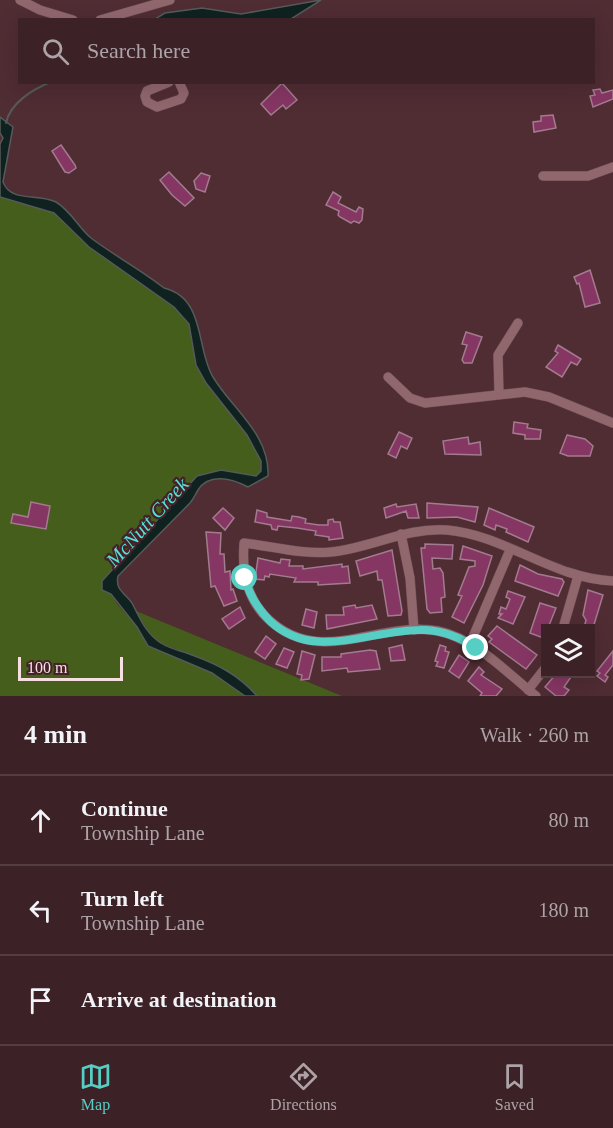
<!DOCTYPE html>
<meta charset="utf-8">
<style>
body{margin:0;font-family:Georgia,serif;background:#472e32;color:#f1f3f6}
.controls{position:absolute;right:18px;bottom:18px;display:grid;overflow:hidden;border-radius:0px;box-shadow:0 6px 24px #0002}
.controls button{width:54px;height:54px;display:grid;place-items:center;padding:0;border:0;border-bottom:2px solid #553e43;background:#3c2126;color:#f1f3f6;font:30px sans-serif}
.scale{position:absolute;left:18px;bottom:15px;width:105px;box-sizing:border-box;padding-left:6px;border:3px solid #f6dee1;border-top:0;font-size:16px;line-height:21px;white-space:nowrap;color:#f6dee1;-webkit-text-stroke:4px #442229;paint-order:stroke}
.stop{position:absolute;width:18px;height:18px;margin:-14px;border:4px solid #56cec4;border-radius:50%;background:#fff}
.stop.end{background:#56cec4;border-color:#fff;box-shadow:0 2px 6px #0008}
.list{margin:0;padding:0;list-style:none}
h2{display:flex;justify-content:space-between;align-items:center;height:78px;margin:0;padding:0 24px;font-size:26px}
h2 small{font-size:20px;font-weight:400;color:#aca3a7}
.list li{display:grid;grid-template-columns:39px 1fr auto;gap:18px;align-items:center;box-sizing:border-box;height:90px;padding:0 24px;border-top:2px solid #553e43}
.list b{display:block;font-size:22px;white-space:nowrap}
.list p{margin:0;font-size:20px;white-space:nowrap;color:#aca3a7}
.list em{font-size:20px;font-style:normal;color:#aca3a7}
.icon{flex:none;width:33px;height:33px;fill:none;stroke:currentColor;stroke-width:2;stroke-linecap:round;stroke-linejoin:round}
.map{position:relative;flex:none;width:613px;height:696px;overflow:hidden}
.search{position:absolute;background:#3c2126;box-shadow:0 6px 24px #0002;left:18px;right:18px;top:18px;height:66px;display:flex;align-items:center;gap:15px;box-sizing:border-box;padding:0 21px;border-radius:0px;color:#aca3a7;font-size:22px}
.sheet{height:348px;background:#3c2126}
nav{display:flex;justify-content:space-around;align-items:center;box-sizing:border-box;height:84px;border-top:2px solid #553e43;background:#3c2126;font-size:16px;color:#aca3a7}
nav a{display:grid;justify-items:center;gap:3px}
nav .on{color:#56cec4}
.map>svg:first-child{display:block}
</style>
<div class="map">
<svg width="613" height="696" viewBox="0 0 613 696">
<rect width="100%" height="100%" fill="#502c33"/>
<g fill="#455e1b">
<path d="M0,197L54,213L89,247L174,307L189,324L206,383L247,435L261,461V471L256,476L221,470L197,476L102,581L118,605L137,627L148,646L212,673L237,689L254,696H0Z"/>
<path d="M136,611L342,696H257L243,681L193,655L162,644L150,634Z"/>
</g>
<g fill="#102220" stroke="#555a5a" stroke-width="1.5">
<path d="M321,0L291,19H155L165,13L202,8L241,14Z"/>
<path d="M0,117L13,127L3,182C11,203 38,193 56,202C71,211 78,227 91,238C115,256 141,270 164,288C206,298 196,350 213,377C232,409 270,434 268,476L248,487C233,479 209,472 198,490C195,495 194,498 190,503L118,576C115,590 125,593 132,603C140,618 146,634 161,643C170,649 182,651 192,655C217,664 239,675 257,696H245L212,673L148,646L137,627L111,594L102,590V581L197,476L221,470L256,476L261,471V461L247,435L206,383L196,365L189,324L174,307L89,247L54,213L0,197V144L3,138L0,133Z"/>
</g>
<g fill="none" stroke-linecap="round" stroke-linejoin="round">
<path stroke="#555a5a" stroke-width="2" d="M6,123C10,103 33,89 51,82"/>
</g>
<g fill="#863663" stroke="#a27b8e" stroke-width="1.5">
<path d="M282,83L297,100L286,109L283,105L271,115L261,104Z"/>
<path d="M600,89L602,93L613,90V99L593,107L590,96L595,95L593,90Z"/>
<path d="M553,115L556,128L534,132L533,122L541,121V116Z"/>
<path d="M61,145L75,165L76,168L69,173L65,172L52,151Z"/>
<path d="M169,172L194,198L185,206L172,195L160,180Z"/>
<path d="M201,173L210,176L205,192L196,189L194,181Z"/>
<path d="M333,192L341,197L338,203L356,212L359,207L363,209L362,220L359,223L354,221L351,223L340,217L338,215L339,211L326,205Z"/>
<path d="M590,270L600,303L585,307L579,283L577,284L574,277Z"/>
<path d="M466,332L482,337L472,363H464L462,360L467,345L462,344Z"/>
<path d="M558,345L581,359L577,365L571,362L562,377L546,367L558,353L555,351Z"/>
<path d="M514,422L528,424L527,428L541,430L540,439H525V435L513,433Z"/>
<path d="M399,432L412,438L407,449L401,446L396,458L388,454Z"/>
<path d="M567,435L585,439L593,446L590,456H568L560,453Z"/>
<path d="M468,437L469,444L480,442L481,455L445,454L443,441Z"/>
<path d="M31,502L50,506L46,529L11,523L13,514L28,517Z"/>
<path d="M427,503L478,507L475,522L457,517L427,518Z"/>
<path d="M396,504L397,507L416,504L419,518H408L406,511L386,518L384,508Z"/>
<path d="M223,508L234,518L225,530L213,518Z"/>
<path d="M489,508L534,527L528,542L506,532L507,529L496,525L495,530L484,525Z"/>
<path d="M257,510L267,513V517L291,521L292,516L299,517L306,519L305,523L319,525H328V520L333,519L334,522H340L343,538L329,540V537L315,535L316,531L297,528L278,526L277,530L272,529L271,525L255,522Z"/>
<path d="M206,532L221,533L220,554H224L225,572L230,571L231,590L233,589L237,601L224,606L215,586L211,587Z"/>
<path d="M425,544L453,545L452,559L432,558L433,569L440,568L443,573L445,597L441,598L442,612L430,613L427,609L421,548H425Z"/>
<path d="M463,546L492,556L483,585L464,623L452,617L462,596L458,595L469,567L475,566V561L460,559Z"/>
<path d="M392,550L402,611L401,615L388,616L382,580H378L377,571L360,576L356,561Z"/>
<path d="M258,558L280,563L281,559L290,560L289,566H303V569L342,564V567L348,566L350,583L318,585V582H294L296,578L270,574L269,577L265,576L264,580L255,579Z"/>
<path d="M520,565L538,574L562,579L564,582L558,596L515,581Z"/>
<path d="M588,590L603,595L593,628H584L586,620L583,615Z"/>
<path d="M508,591L525,597L513,624L498,618L502,614H499L501,607L506,609L510,599L506,597Z"/>
<path d="M540,603L556,608L548,628H546V639L530,633Z"/>
<path d="M355,605L356,608L372,605L377,619L327,629L326,615H344L343,607Z"/>
<path d="M240,607L245,618L229,629L222,619Z"/>
<path d="M306,609L317,612L314,628L302,625Z"/>
<path d="M497,626L537,655L526,669L489,642L492,639L488,636Z"/>
<path d="M266,636L276,644L265,659L255,652Z"/>
<path d="M402,645L405,660L391,661L389,648Z"/>
<path d="M440,645L446,647L445,651L449,652L444,668L436,666L438,662L435,661Z"/>
<path d="M284,648L294,652L287,668L276,664Z"/>
<path d="M370,650L376,651L380,669L348,672L347,668L322,671V657H341V654Z"/>
<path d="M302,651L315,655L309,679L301,680L302,675L297,674Z"/>
<path d="M613,651V665L605,675L608,677L605,682L597,676L600,673L597,671Z"/>
<path d="M459,655L469,662L459,678L449,671Z"/>
<path d="M479,667L484,672L481,675L502,689L496,696H480L482,693L468,681Z"/>
<path d="M556,674H573L564,687L569,690L564,696H556L545,687Z"/>
</g>
<g fill="none" stroke-linecap="round" stroke-linejoin="round">
<g stroke="#6a4c52" stroke-width="10">
<g id="minor">
<path d="M20,0L40,10L73,20"/>
<path d="M100,20L170,0"/>
<path d="M169,82L147,91L145,96L147,102L157,107L181,99L184,93L179,82"/>
<path d="M543,176H588L613,167"/>
<path d="M388,377L410,398L425,403L525,392L549,397L613,423"/>
<path d="M499,394L498,355L518,323"/>
<path d="M401,534L410,578L414,630"/>
<path d="M563,628L578,576"/>
<path d="M470,644L510,550"/>
<path d="M528,690L546,667"/>
<path d="M536,696C506,672 476,639 438,631C377,620 320,669 267,618C246,597 242,571 244,543C271,546 303,555 331,552C371,548 406,527 447,530C505,535 554,579 613,581"/>
</g>
</g>
<use href="#minor" stroke="#91676e" stroke-width="9"/>
</g>
<g fill="none" stroke-linecap="round" stroke-linejoin="round">
<path stroke="#56cec4" stroke-width="8" d="M245,578C249,595 258,609 270,621C315,663 372,628 425,630C444,631 460,637 476,648"/>
</g>
<g text-anchor="middle" dominant-baseline="central" stroke-width="4.5" stroke-linejoin="round" paint-order="stroke">
<g font-size="20" font-style="italic" fill="#55e2d7" stroke="#442229">
<text transform="translate(147 522) rotate(-48)">McNutt Creek</text>
</g>
</g>
</svg>
<div class="controls">
<button><svg class="icon" aria-label="layers" viewBox="0 0 24 24"><path d="M12 4l9 5-9 5-9-5zM3 14l9 5 9-5"/></svg></button>
</div>
<div class="scale">100 m</div>
<div class="stop" style="left:245px;top:578px"></div>
<div class="stop end" style="left:476px;top:648px"></div>
<div class="search"><svg class="icon" aria-label="search" viewBox="0 0 24 24"><circle cx="10" cy="10" r="6"/><path d="M15 15l6 6"/></svg>Search here</div>
</div>
<section class="sheet">
<h2>4 min<small>Walk · 260 m</small></h2>
<ul class="list">
<li><svg class="icon" aria-label="ahead" viewBox="0 0 24 24"><path d="M12 20V5M6 11l6-6 6 6"/></svg><div><b>Continue</b><p>Township Lane</p></div><em>80 m</em></li>
<li><svg class="icon" aria-label="left" viewBox="0 0 24 24"><path d="M17 20v-9H6M10 6l-5 5 5 5"/></svg><div><b>Turn left</b><p>Township Lane</p></div><em>180 m</em></li>
<li><svg class="icon" aria-label="arrive" viewBox="0 0 24 24"><path d="M6 21V4h12l-3 4 3 4H6"/></svg><div><b>Arrive at destination</b></div></li>
</ul>
</section>
<nav>
<a class="on"><svg class="icon" aria-label="map" viewBox="0 0 24 24"><path d="M3 6l6-2 6 2 6-2v14l-6 2-6-2-6 2zM9 4v14M15 6v14"/></svg>Map</a>
<a><svg class="icon" aria-label="directions" viewBox="0 0 24 24"><path d="M12 3l9 9-9 9-9-9zM9 14v-3h6M13 9l2 2-2 2"/></svg>Directions</a>
<a><svg class="icon" aria-label="saved" viewBox="0 0 24 24"><path d="M7 4h10v16l-5-4-5 4z"/></svg>Saved</a>
</nav>
